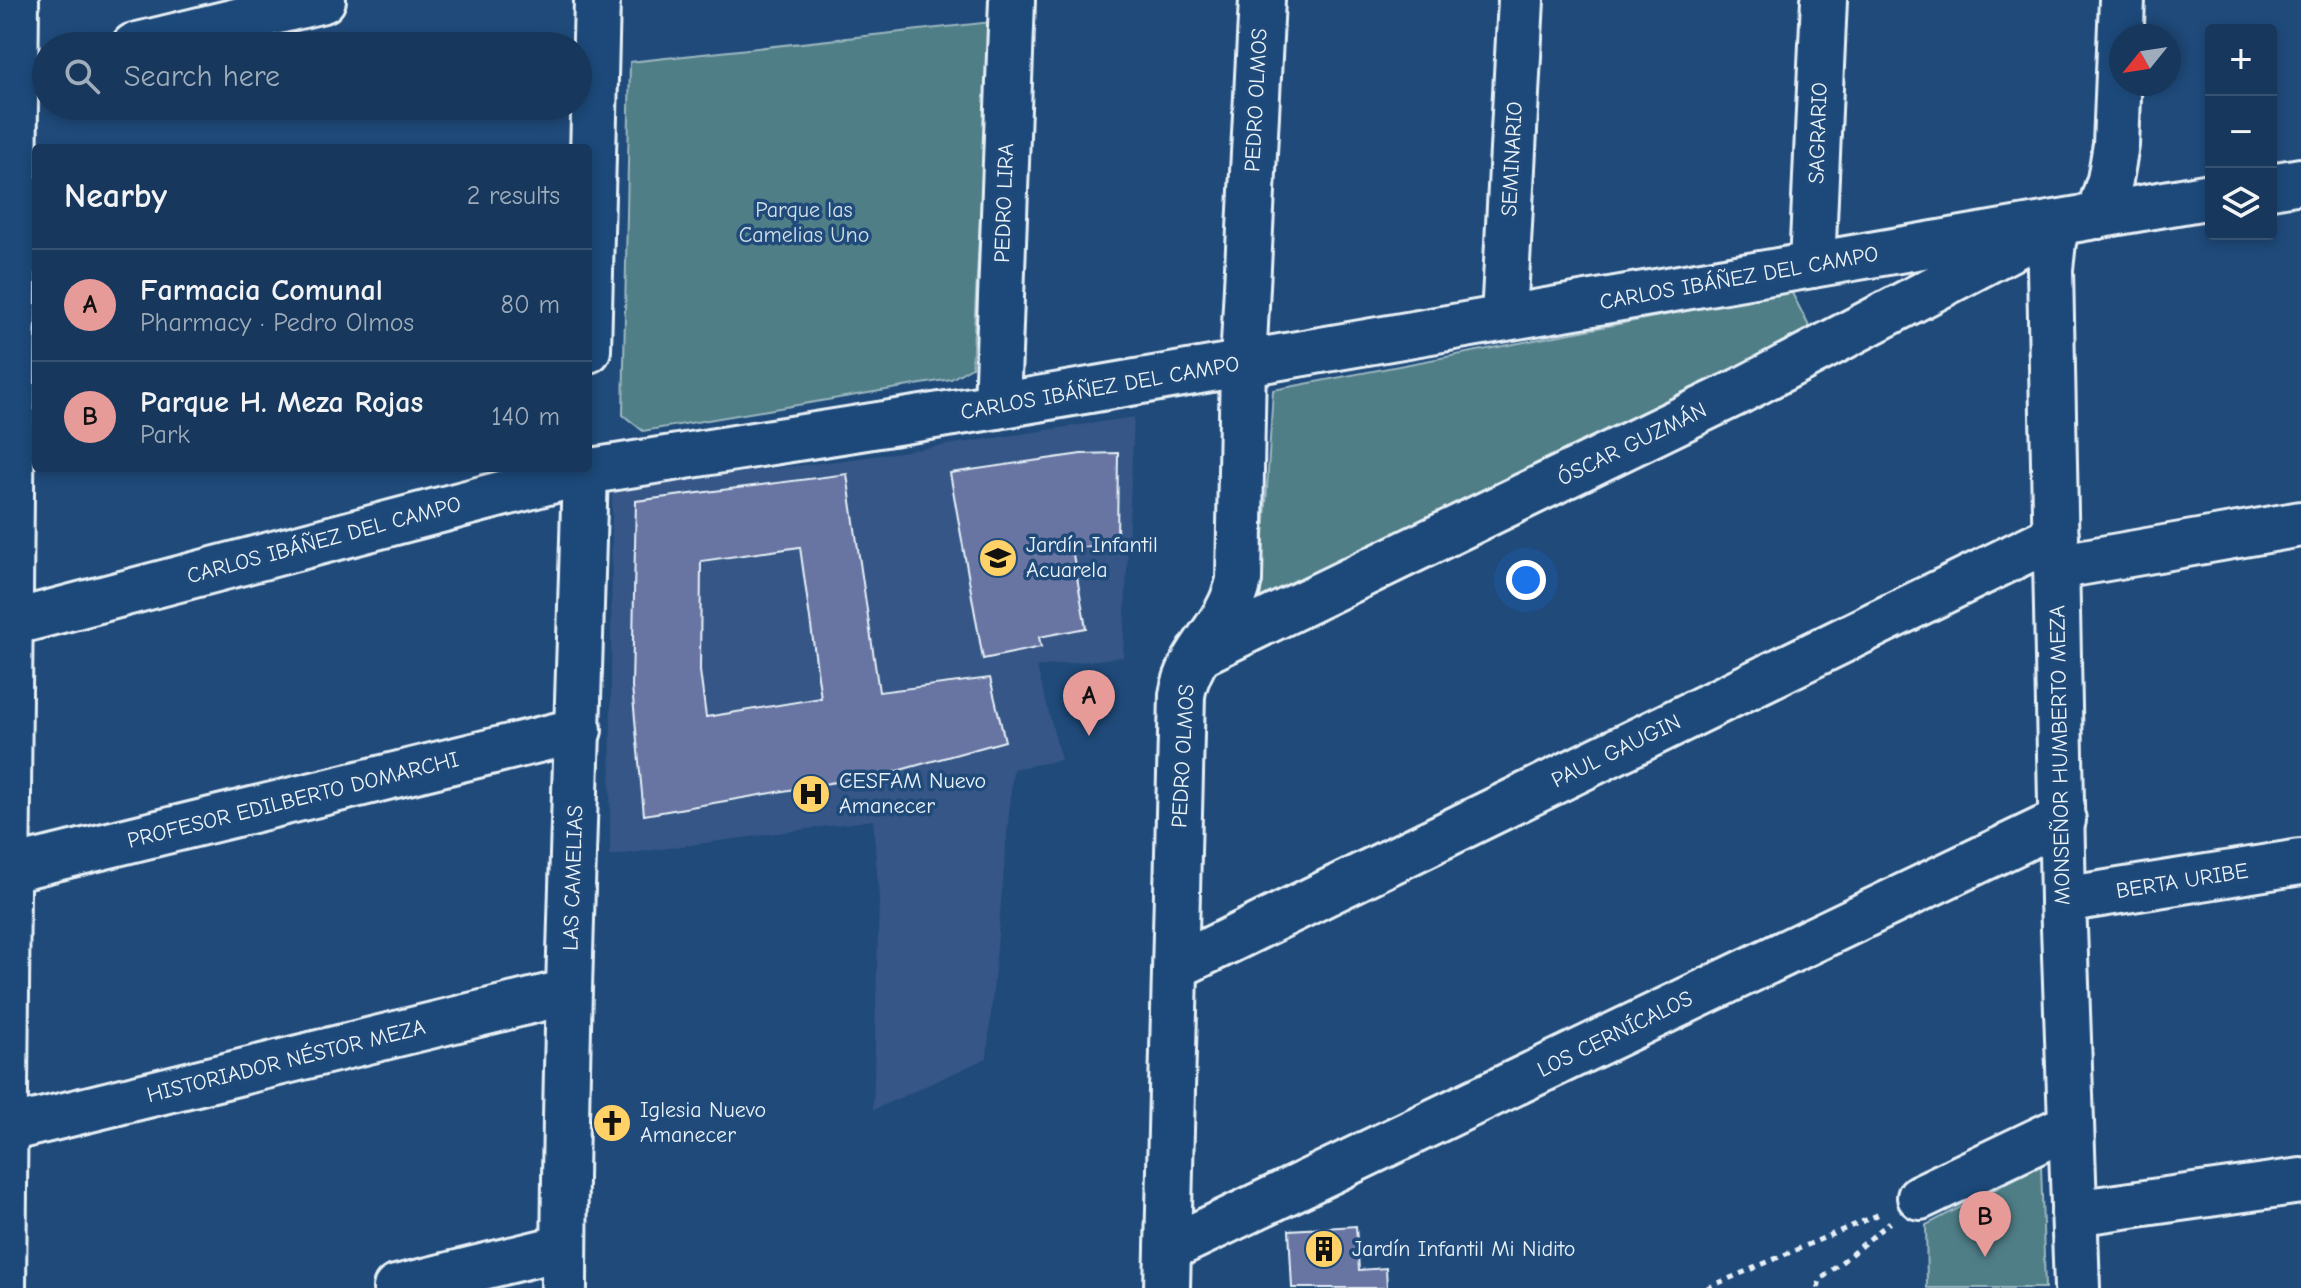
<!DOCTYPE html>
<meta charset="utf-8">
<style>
body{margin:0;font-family:"Comic Neue",sans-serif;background:#203f62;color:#f1f3f6}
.controls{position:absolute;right:24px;top:24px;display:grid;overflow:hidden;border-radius:8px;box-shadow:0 4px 12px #0003}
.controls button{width:72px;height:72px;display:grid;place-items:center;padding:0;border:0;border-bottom:2px solid #365272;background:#17385c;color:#f1f3f6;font:40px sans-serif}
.compass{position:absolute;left:2109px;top:24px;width:72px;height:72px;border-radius:50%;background:#17385c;box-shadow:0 4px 12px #0003;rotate:240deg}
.you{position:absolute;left:1526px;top:580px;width:28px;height:28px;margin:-20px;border:6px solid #fff;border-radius:50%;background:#1a73e8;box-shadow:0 0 0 12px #1a73e833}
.badge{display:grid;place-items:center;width:52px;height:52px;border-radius:50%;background:#e69b98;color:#111;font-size:26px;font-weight:700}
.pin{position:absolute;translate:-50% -66px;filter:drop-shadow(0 2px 4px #0008)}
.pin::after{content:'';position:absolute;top:42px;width:28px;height:24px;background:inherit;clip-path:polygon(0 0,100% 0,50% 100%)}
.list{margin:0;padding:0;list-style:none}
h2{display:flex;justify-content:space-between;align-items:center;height:104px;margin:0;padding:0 32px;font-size:34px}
h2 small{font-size:26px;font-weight:400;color:#9eacbb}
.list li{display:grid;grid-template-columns:52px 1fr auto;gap:24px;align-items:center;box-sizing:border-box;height:112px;padding:0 32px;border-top:2px solid #365272}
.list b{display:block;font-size:30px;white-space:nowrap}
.list p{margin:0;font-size:26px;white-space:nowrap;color:#9eacbb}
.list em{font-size:26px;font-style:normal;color:#9eacbb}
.icon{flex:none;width:44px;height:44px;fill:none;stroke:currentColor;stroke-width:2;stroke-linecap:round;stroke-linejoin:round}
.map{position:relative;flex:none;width:2301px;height:1288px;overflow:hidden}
.search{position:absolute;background:#17385c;box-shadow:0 4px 12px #0003;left:32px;top:32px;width:560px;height:88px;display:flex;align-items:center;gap:20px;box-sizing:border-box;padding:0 28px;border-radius:44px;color:#9eacbb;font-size:30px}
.panel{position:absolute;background:#17385c;box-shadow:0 4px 12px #0003;left:32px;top:144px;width:560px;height:328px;border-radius:8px}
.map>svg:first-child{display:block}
</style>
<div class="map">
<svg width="2301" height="1288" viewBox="0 0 2301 1288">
<rect width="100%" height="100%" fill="#1f4a7a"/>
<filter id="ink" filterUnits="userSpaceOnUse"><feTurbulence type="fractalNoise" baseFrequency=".0125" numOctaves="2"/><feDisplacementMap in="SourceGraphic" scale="16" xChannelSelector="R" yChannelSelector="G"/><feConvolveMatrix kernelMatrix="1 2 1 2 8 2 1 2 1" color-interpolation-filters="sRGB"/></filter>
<g filter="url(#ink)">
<path fill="#355786" d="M1134,417L1123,657L1037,667L1061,760L1013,769L987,1058L873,1110L879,899L873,820L610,856L612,488L853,459Z"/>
<g fill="#507e87" stroke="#9cb8c0" stroke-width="2">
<path d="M991,22L972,367L951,379L643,431L623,415L630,62Z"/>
<path d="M1791,291L1812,332L1260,602L1273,390Z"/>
<path d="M2041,1165L2045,1288H1927L1926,1225Z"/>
</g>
<g fill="#6775a3" stroke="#e8f1f8" stroke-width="2" fill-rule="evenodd">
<path d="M1118,453L1117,542L1072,549L1086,628L1039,637L1041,647L983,659L950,473L1081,454Z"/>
<path d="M847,474L879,692L990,678L1005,741L893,772L644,815L632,687L636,501ZM800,547L821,698L706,717L700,671L701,561Z"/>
<path d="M1356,1226L1359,1270L1386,1268L1387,1288H1292L1289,1230Z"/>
</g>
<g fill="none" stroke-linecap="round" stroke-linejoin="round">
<g stroke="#e8f1f8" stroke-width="50">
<g id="minor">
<path d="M134,46L323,0"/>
<path d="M2271,186L2301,181"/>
<path d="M2098,216L2110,180L2116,145L2122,0"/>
<path d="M2058,223L2053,242L2050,269L2063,900L2077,1288"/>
<path d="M1812,265L1824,0"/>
<path d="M1504,318L1521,0"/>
<path d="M588,350L597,0"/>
<path d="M997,406L1012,0"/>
<path d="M2056,567L2301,524"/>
<path d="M0,626L585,472L997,406L2211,196"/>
<path d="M1203,652L1740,391L2025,241"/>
<path d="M7,870L579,730"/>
<path d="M2063,900L2301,862"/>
<path d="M1177,966L2056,536"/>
<path d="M4,1130L568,992"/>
<path d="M1920,1197L2071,1125"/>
<path d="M2074,1213L2301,1181"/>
<path d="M1168,1249L2063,820"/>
<path d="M3,1288L16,0"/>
<path d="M396,1288L564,1247"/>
<path d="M564,1288C565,1015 578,741 585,468"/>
<path d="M1167,1288L1182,695C1190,649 1229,628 1239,580L1243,363L1262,0"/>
</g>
</g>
<g stroke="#e8f1f8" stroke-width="5" stroke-dasharray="6 6" stroke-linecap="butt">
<path d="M1707,1288L1882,1213"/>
<path d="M1818,1288L1820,1280L1890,1222"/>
</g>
<use href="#minor" stroke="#1f4a7a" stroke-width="44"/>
</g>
</g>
<defs>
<g id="school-disc" transform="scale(2)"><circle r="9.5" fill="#ffd166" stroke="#1f4a7a"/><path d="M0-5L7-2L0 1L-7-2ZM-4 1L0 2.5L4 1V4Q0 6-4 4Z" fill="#111"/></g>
<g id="hospital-disc" transform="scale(2)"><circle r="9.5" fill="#ffd166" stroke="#1f4a7a"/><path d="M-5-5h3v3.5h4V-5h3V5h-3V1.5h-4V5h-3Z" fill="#111"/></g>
<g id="church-disc" transform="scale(2)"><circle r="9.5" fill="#ffd166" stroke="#1f4a7a"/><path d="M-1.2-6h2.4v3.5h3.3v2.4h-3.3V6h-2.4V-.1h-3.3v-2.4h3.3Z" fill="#111"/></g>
<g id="building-disc" transform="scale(2)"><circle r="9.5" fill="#ffd166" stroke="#1f4a7a"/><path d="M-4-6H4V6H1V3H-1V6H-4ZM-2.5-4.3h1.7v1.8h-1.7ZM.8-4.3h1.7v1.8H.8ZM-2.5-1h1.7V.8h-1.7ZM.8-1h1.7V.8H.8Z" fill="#111"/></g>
</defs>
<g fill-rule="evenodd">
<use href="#school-disc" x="998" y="558"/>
<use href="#hospital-disc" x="811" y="794"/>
<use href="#church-disc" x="612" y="1123"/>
<use href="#building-disc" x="1324" y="1249"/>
</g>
<g text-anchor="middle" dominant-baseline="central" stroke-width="7" stroke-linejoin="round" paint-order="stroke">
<g font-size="22" fill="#e8f1f8" stroke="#1f4a7a">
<text transform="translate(1256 100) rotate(-87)">PEDRO OLMOS</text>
<text transform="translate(1818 133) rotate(-88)">SAGRARIO</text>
<text transform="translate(1512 159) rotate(-87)">SEMINARIO</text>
<text transform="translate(1004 203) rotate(-88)">PEDRO LIRA</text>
<text transform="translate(1739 278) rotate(-10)">CARLOS IBÁÑEZ DEL CAMPO</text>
<text transform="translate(1100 388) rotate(-10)">CARLOS IBÁÑEZ DEL CAMPO</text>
<text transform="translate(1632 444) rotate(-26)">ÓSCAR GUZMÁN</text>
<text transform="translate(324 540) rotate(-15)">CARLOS IBÁÑEZ DEL CAMPO</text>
<text transform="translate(1616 751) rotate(-26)">PAUL GAUGIN</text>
<text transform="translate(2060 755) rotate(-91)">MONSEÑOR HUMBERTO MEZA</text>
<text transform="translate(1183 756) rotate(-87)">PEDRO OLMOS</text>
<text transform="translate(293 800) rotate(-14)">PROFESOR EDILBERTO DOMARCHI</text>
<text transform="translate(573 878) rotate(-88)">LAS CAMELIAS</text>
<text transform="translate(2182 881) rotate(-9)">BERTA URIBE</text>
<text transform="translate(1615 1034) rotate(-26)">LOS CERNÍCALOS</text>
<text transform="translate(286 1061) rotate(-14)">HISTORIADOR NÉSTOR MEZA</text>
</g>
<g font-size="22" fill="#d1e0e7" stroke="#1f4a7a">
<text x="804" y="210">Parque las<tspan x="804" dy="25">Camelias Uno</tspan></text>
</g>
<g font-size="22" fill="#e8f1f8" stroke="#1f4a7a" text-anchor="start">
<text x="1026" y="545">Jardín Infantil<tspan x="1026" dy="25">Acuarela</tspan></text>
<text x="839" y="781">CESFAM Nuevo<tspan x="839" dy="25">Amanecer</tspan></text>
<text x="640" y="1110">Iglesia Nuevo<tspan x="640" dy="25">Amanecer</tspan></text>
<text x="1352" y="1249">Jardín Infantil Mi Nidito</text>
</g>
</g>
</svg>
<div class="controls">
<button>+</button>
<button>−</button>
<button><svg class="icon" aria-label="layers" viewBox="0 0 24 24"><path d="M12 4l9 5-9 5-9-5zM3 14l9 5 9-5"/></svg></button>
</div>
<svg class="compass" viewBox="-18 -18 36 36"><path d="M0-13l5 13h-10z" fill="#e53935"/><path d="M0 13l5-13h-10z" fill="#9eacbb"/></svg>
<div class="you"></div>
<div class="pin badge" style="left:1089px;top:736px">A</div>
<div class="pin badge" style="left:1985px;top:1257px">B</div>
<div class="search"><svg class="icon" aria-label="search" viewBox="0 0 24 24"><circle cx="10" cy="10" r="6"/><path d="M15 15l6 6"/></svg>Search here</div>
<section class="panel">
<h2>Nearby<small>2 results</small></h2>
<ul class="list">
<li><span class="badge">A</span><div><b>Farmacia Comunal</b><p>Pharmacy · Pedro Olmos</p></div><em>80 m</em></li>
<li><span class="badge">B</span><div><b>Parque H. Meza Rojas</b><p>Park</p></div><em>140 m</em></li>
</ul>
</section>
</div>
